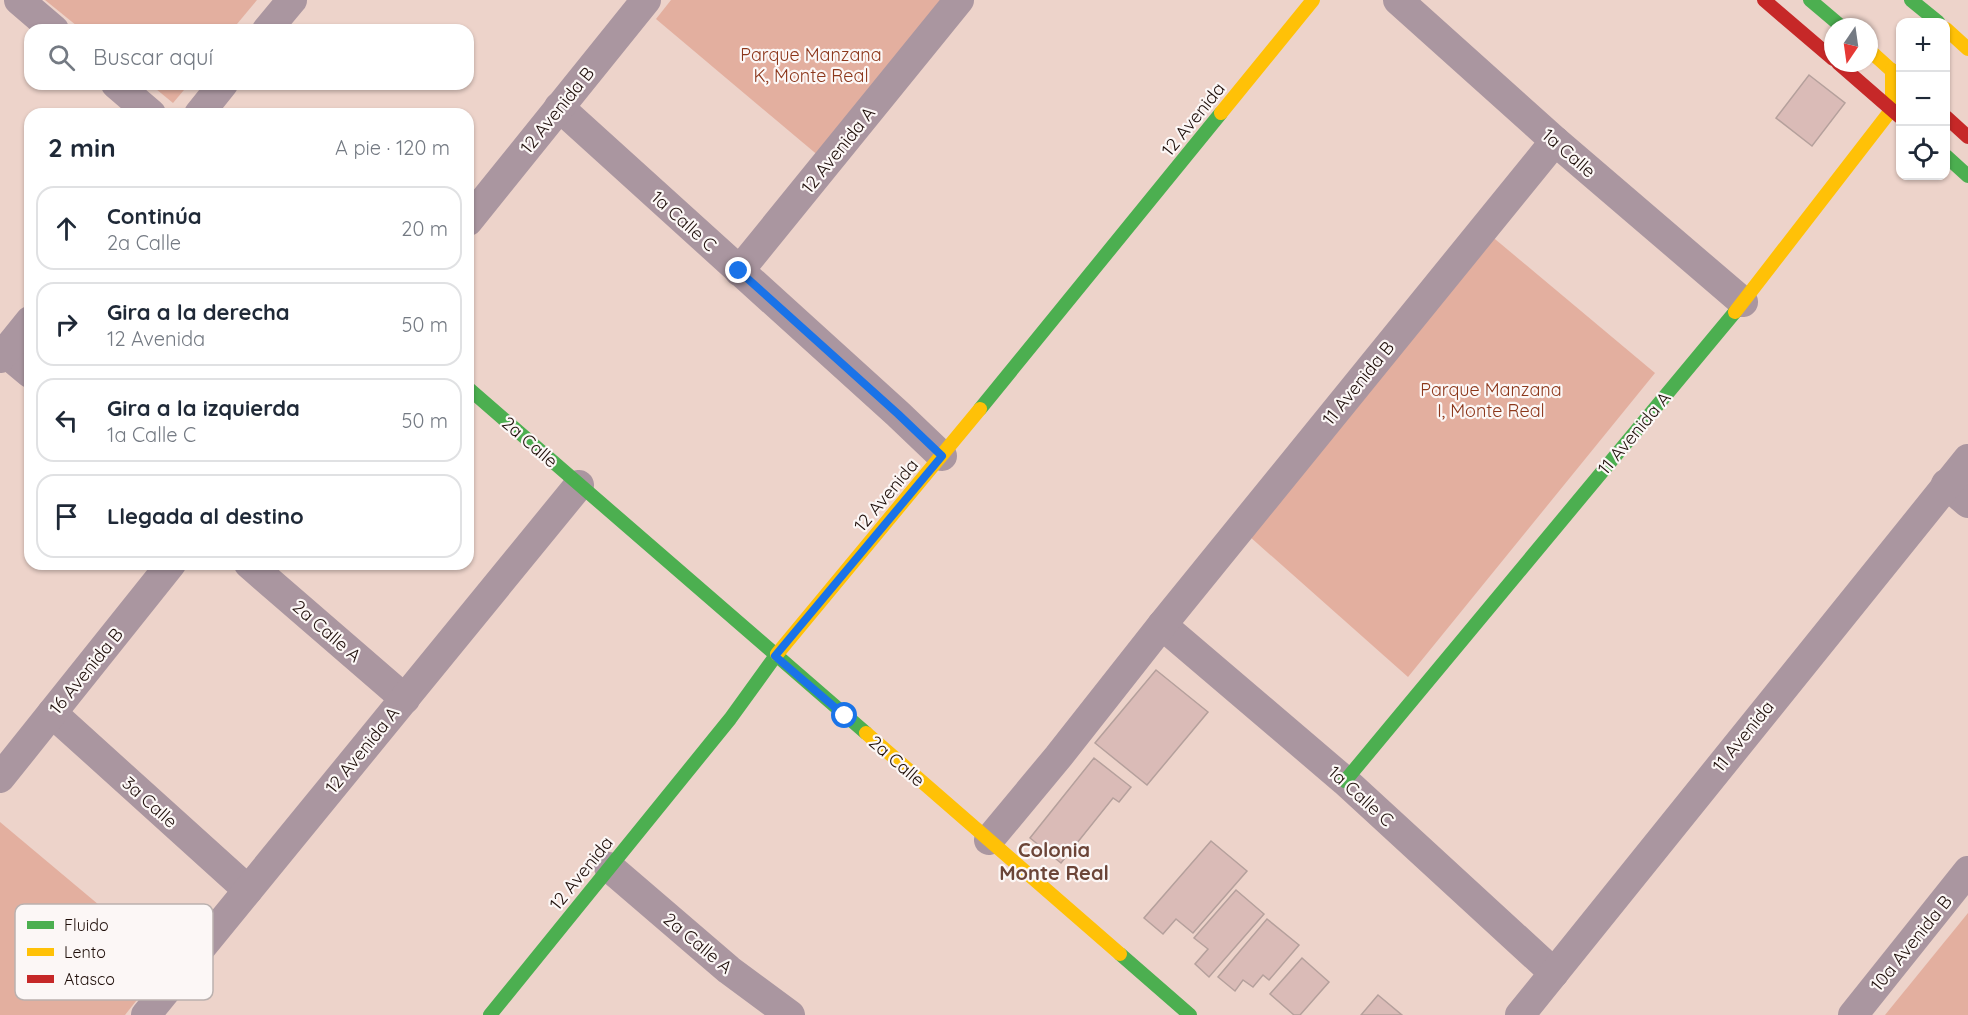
<!DOCTYPE html>
<html lang="es">
<meta charset="utf-8">
<style>
body{margin:0;font-family:Quicksand,sans-serif;background:#f2f2f3;color:#1f2937}
.controls{position:absolute;right:18px;top:18px;display:grid;overflow:hidden;border-radius:12px;box-shadow:0 2px 4px #0004}
.controls button{width:54px;height:54px;display:grid;place-items:center;padding:0;border:0;border-bottom:2px solid #e0e1e3;background:#fff;color:#1f2937;font:30px sans-serif}
.compass{position:absolute;left:1824px;top:18px;width:54px;height:54px;border-radius:50%;background:#fff;box-shadow:0 2px 4px #0004;rotate:193deg}
.stop{position:absolute;width:18px;height:18px;margin:-14px;border:4px solid #1a73e8;border-radius:50%;background:#fff}
.stop.end{background:#1a73e8;border-color:#fff;box-shadow:0 2px 6px #0008}
.list{margin:0;padding:0;list-style:none}
h2{display:flex;justify-content:space-between;align-items:center;height:78px;margin:0;padding:0 24px;font-size:26px}
h2 small{font-size:20px;font-weight:400;color:#747a83}
.list li{display:grid;grid-template-columns:39px 1fr auto;gap:18px;align-items:center;box-sizing:border-box;height:84px;margin:0 12px 12px;padding:0 12px;border:2px solid #e0e1e3;border-radius:18px}
.list b{display:block;font-size:22px;white-space:nowrap}
.list p{margin:0;font-size:20px;white-space:nowrap;color:#747a83}
.list em{font-size:20px;font-style:normal;color:#747a83}
.icon{flex:none;width:33px;height:33px;fill:none;stroke:currentColor;stroke-width:2;stroke-linecap:round;stroke-linejoin:round}
.map{position:relative;flex:none;width:1968px;height:1015px;overflow:hidden}
.search{position:absolute;background:#fff;box-shadow:0 2px 4px #0004;left:24px;top:24px;width:450px;height:66px;display:flex;align-items:center;gap:15px;box-sizing:border-box;padding:0 21px;border-radius:18px;color:#747a83;font-size:22px}
.panel{position:absolute;background:#fff;box-shadow:0 2px 4px #0004;left:24px;top:108px;width:450px;height:462px;border-radius:18px}
.map>svg:first-child{display:block}
</style>
<div class="map">
<svg width="1968" height="1015" viewBox="0 0 1968 1015">
<rect width="100%" height="100%" fill="#edd3ca"/>
<g fill="#e3af9f">
<path d="M45,0H257L232,30H82Z"/>
<path d="M671,0H945L820,157L656,19Z"/>
<path d="M150,84H189L173,103Z"/>
<path d="M1483,229L1655,373L1408,677L1249,536Z"/>
<path d="M0,822L167,962L125,1015H0Z"/>
<path d="M1968,913V1015H1885Z"/>
</g>
<g fill="#dabbb7" stroke="#b5a09c" stroke-width="1.5">
<path d="M1809,75L1845,103L1812,146L1776,118Z"/>
<path d="M1156,670L1208,712L1147,785L1095,743Z"/>
<path d="M1094,758L1131,787L1119,802L1113,798L1061,863L1030,838Z"/>
<path d="M1211,841L1247,871L1193,933L1176,919L1163,934L1144,918Z"/>
<path d="M1236,890L1264,914L1209,977L1195,964L1208,949L1194,938Z"/>
<path d="M1267,919L1299,945L1269,980L1263,975L1253,987L1243,980L1235,991L1218,977Z"/>
<path d="M1302,958L1329,982L1300,1015H1294L1270,994Z"/>
<path d="M1378,995L1402,1015H1361Z"/>
</g>
<g fill="none" stroke-linecap="round" stroke-linejoin="round">
<g stroke="#aa96a0" stroke-width="30">
<path d="M19,0L54,30"/>
<path d="M1398,0L1555,141L1743,302"/>
<path d="M267,30L292,0"/>
<path d="M116,84L151,114"/>
<path d="M559,107L898,414L942,456"/>
<path d="M199,114L223,84"/>
<path d="M468,221L646,0"/>
<path d="M739,271L959,0"/>
<path d="M5,352L30,373"/>
<path d="M0,358L30,321"/>
<path d="M1946,484L1968,503"/>
<path d="M249,564L405,699"/>
<path d="M1162,625L1345,781L1554,973"/>
<path d="M52,713L248,890"/>
<path d="M0,778L171,564"/>
<path d="M989,840L1058,757L1162,625L1555,141"/>
<path d="M609,867L729,970L790,1015"/>
<path d="M146,1015L579,485"/>
<path d="M1520,1015L1968,459"/>
<path d="M1853,1015L1968,871"/>
</g>
<g stroke="#4caf50" stroke-width="14">
<path d="M1810,0L1842,27"/>
<path d="M1911,0L1938,22"/>
<path d="M1946,156L1968,176"/>
<path d="M468,388L866,733"/>
<path d="M980,409L1221,113"/>
<path d="M1345,781L1735,312"/>
<path d="M1120,954L1190,1015"/>
<path d="M490,1015L730,719L777,654"/>
</g>
<g stroke="#ffc107" stroke-width="14">
<path d="M1946,29L1968,49"/>
<path d="M1869,50L1900,78"/>
<path d="M1221,113L1313,0"/>
<path d="M1735,312L1892,109V70"/>
<path d="M777,654L980,409"/>
<path d="M866,733L1120,954"/>
</g>
<g stroke="#c62828" stroke-width="14">
<path d="M1764,0L1833,59"/>
<path d="M1838,63L1900,117"/>
<path d="M1946,117L1968,137"/>
</g>
</g>
<g fill="none" stroke-linecap="round" stroke-linejoin="round">
<path stroke="#1a73e8" stroke-width="8" d="M739,271L898,414L942,456L775,656L845,716"/>
</g>
<g text-anchor="middle" dominant-baseline="central" stroke-width="4.5" stroke-linejoin="round" paint-order="stroke">
<g font-size="18" fill="#8c371b" stroke="#fcf7f6">
<text x="811" y="54">Parque Manzana<tspan x="811" dy="21">K, Monte Real</tspan></text>
<text x="1491" y="389">Parque Manzana<tspan x="1491" dy="21">I, Monte Real</tspan></text>
</g>
<g font-size="18" fill="#1f0f0a" stroke="#fcf7f6">
<text transform="translate(557 110) rotate(-51)">12 Avenida B</text>
<text transform="translate(1193 119) rotate(-51)">12 Avenida</text>
<text transform="translate(838 150) rotate(-51)">12 Avenida A</text>
<text transform="translate(1569 153) rotate(41)">1a Calle</text>
<text transform="translate(684 221) rotate(42)">1a Calle C</text>
<text transform="translate(1358 383) rotate(-51)">11 Avenida B</text>
<text transform="translate(1634 433) rotate(-50)">11 Avenida A</text>
<text transform="translate(530 442) rotate(41)">2a Calle</text>
<text transform="translate(886 495) rotate(-50)">12 Avenida</text>
<text transform="translate(327 631) rotate(41)">2a Calle A</text>
<text transform="translate(86 671) rotate(-51)">16 Avenida B</text>
<text transform="translate(1743 736) rotate(-51)">11 Avenida</text>
<text transform="translate(362 750) rotate(-51)">12 Avenida A</text>
<text transform="translate(897 761) rotate(41)">2a Calle</text>
<text transform="translate(1361 796) rotate(42)">1a Calle C</text>
<text transform="translate(150 802) rotate(42)">3a Calle</text>
<text transform="translate(581 873) rotate(-51)">12 Avenida</text>
<text transform="translate(698 943) rotate(40)">2a Calle A</text>
<text transform="translate(1911 943) rotate(-51)">10a Avenida B</text>
</g>
<g font-size="20" font-weight="bold" fill="#6c4538" stroke="#fcf7f6">
<text x="1054" y="849">Colonia<tspan x="1054" dy="23">Monte Real</tspan></text>
</g>
</g>
<rect x="15" y="904" width="198" height="96" rx="9" fill="#fcf7f6" stroke="#bab1af" stroke-width="1.5"/>
<rect x="27" y="921" width="27" height="8" fill="#4caf50"/>
<rect x="27" y="948" width="27" height="8" fill="#ffc107"/>
<rect x="27" y="975" width="27" height="8" fill="#c62828"/>
<g font-size="16" fill="#1f0f0a">
<text x="64" y="931">Fluido</text>
<text x="64" y="958">Lento</text>
<text x="64" y="985">Atasco</text>
</g>
</svg>
<div class="controls">
<button>+</button>
<button>−</button>
<button><svg class="icon" aria-label="locate" viewBox="0 0 24 24"><circle cx="12" cy="12" r="6"/><path d="M12 2v4M12 18v4M2 12h4M18 12h4"/></svg></button>
</div>
<svg class="compass" viewBox="-18 -18 36 36"><path d="M0-13l5 13h-10z" fill="#e53935"/><path d="M0 13l5-13h-10z" fill="#747a83"/></svg>
<div class="stop" style="left:845px;top:716px"></div>
<div class="stop end" style="left:739px;top:271px"></div>
<div class="search"><svg class="icon" aria-label="search" viewBox="0 0 24 24"><circle cx="10" cy="10" r="6"/><path d="M15 15l6 6"/></svg>Buscar aquí</div>
<section class="panel">
<h2>2 min<small>A pie · 120 m</small></h2>
<ul class="list">
<li><svg class="icon" aria-label="ahead" viewBox="0 0 24 24"><path d="M12 20V5M6 11l6-6 6 6"/></svg><div><b>Continúa</b><p>2a Calle</p></div><em>20 m</em></li>
<li><svg class="icon" aria-label="right" viewBox="0 0 24 24"><path d="M7 20v-9h11M14 6l5 5-5 5"/></svg><div><b>Gira a la derecha</b><p>12 Avenida</p></div><em>50 m</em></li>
<li><svg class="icon" aria-label="left" viewBox="0 0 24 24"><path d="M17 20v-9H6M10 6l-5 5 5 5"/></svg><div><b>Gira a la izquierda</b><p>1a Calle C</p></div><em>50 m</em></li>
<li><svg class="icon" aria-label="arrive" viewBox="0 0 24 24"><path d="M6 21V4h12l-3 4 3 4H6"/></svg><div><b>Llegada al destino</b></div></li>
</ul>
</section>
</div>
